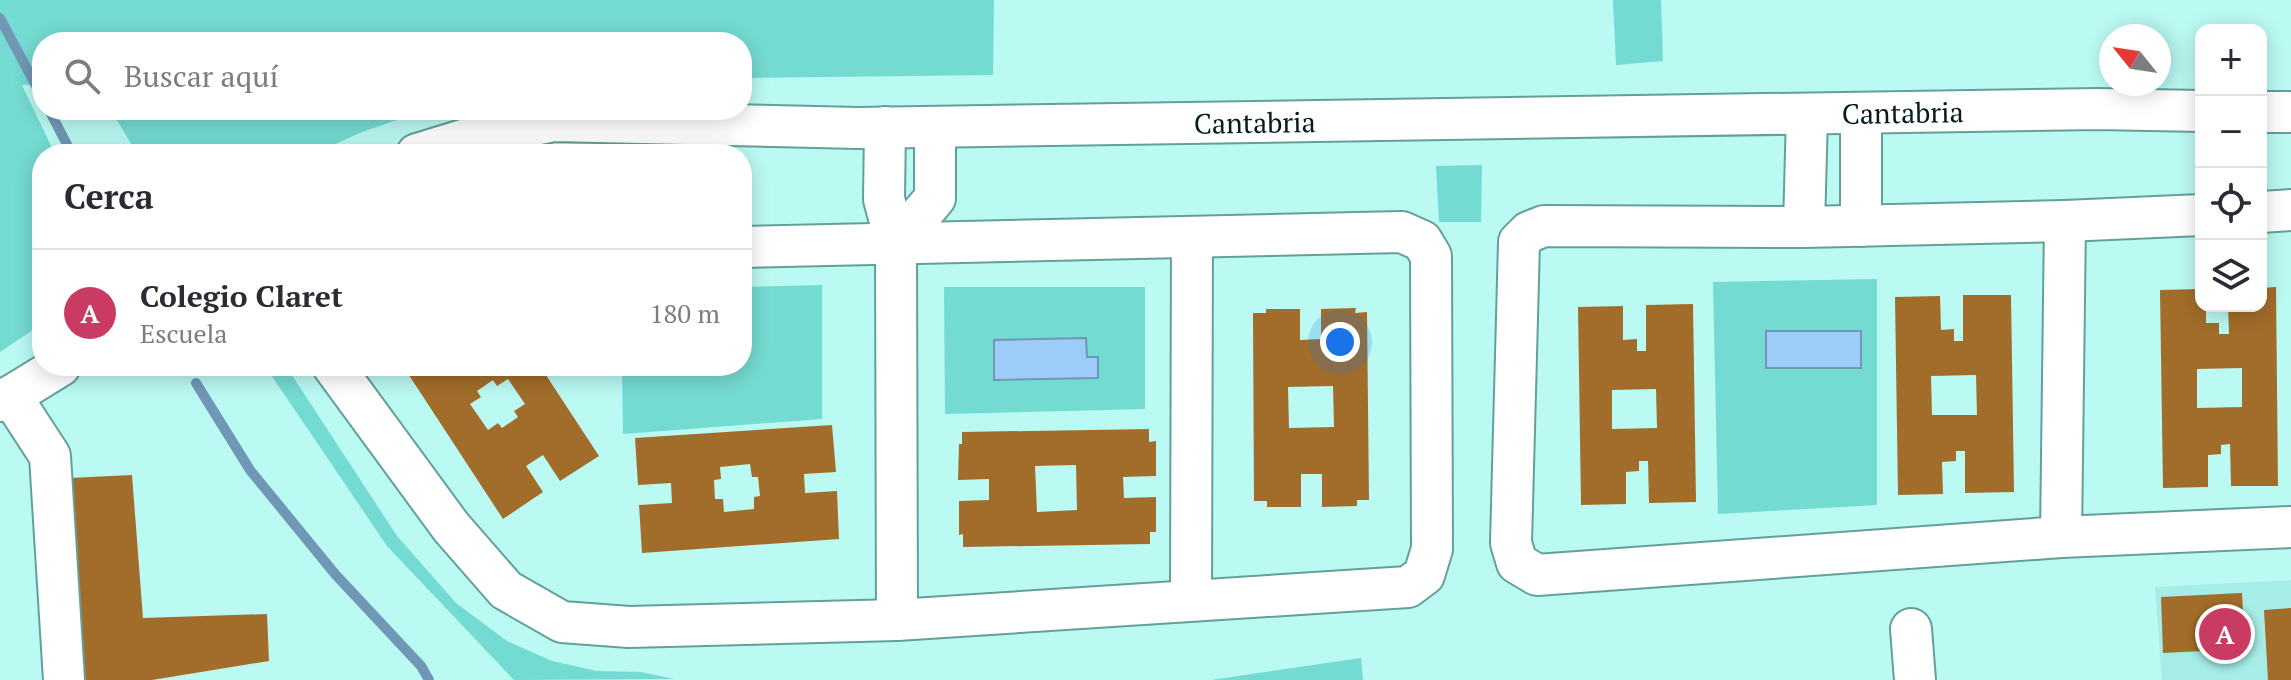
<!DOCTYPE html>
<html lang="es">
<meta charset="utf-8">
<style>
body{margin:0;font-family:"PT Serif",serif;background:#f2f2f3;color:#2b2b33}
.controls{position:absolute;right:24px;top:24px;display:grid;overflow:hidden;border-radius:16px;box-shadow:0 4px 20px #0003}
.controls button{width:72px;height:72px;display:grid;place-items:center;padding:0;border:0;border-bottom:2px solid #e1e1e2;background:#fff;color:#2b2b33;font:40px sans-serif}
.compass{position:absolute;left:2099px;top:24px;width:72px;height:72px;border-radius:50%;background:#fff;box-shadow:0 4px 20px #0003;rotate:300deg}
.you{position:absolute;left:1340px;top:342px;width:28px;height:28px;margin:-20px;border:6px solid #fff;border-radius:50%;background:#1a73e8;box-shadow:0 0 0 12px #1a73e833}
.badge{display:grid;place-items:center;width:52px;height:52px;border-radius:50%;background:#ca3b63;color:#fff;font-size:26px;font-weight:700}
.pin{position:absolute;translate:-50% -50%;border:4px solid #fff;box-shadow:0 2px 8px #0006}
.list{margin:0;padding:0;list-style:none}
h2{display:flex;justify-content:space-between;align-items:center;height:104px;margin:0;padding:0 32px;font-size:34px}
h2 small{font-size:26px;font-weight:400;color:#7c7c81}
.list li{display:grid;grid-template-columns:52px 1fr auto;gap:24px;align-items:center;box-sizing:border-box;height:128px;padding:0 32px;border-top:2px solid #e1e1e2}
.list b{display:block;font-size:30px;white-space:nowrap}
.list p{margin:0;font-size:26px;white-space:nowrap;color:#7c7c81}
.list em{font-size:26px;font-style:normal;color:#7c7c81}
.icon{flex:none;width:44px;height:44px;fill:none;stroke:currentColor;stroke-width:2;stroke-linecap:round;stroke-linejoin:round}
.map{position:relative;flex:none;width:2291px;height:680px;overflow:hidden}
.search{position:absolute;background:#fff;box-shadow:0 4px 20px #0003;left:32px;top:32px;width:720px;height:88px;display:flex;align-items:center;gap:20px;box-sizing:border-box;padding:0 28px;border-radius:32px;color:#7c7c81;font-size:30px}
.panel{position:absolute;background:#fff;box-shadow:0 4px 20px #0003;left:32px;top:144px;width:720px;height:232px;border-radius:32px}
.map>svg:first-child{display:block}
</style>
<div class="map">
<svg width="2291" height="680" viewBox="0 0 2291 680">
<rect width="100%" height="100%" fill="#bbf9f3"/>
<path fill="#a5ede6" d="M2291,580V680H2162L2155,587Z"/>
<g fill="#74dbd2">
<path d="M0,0H994L993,75L742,78V42H42V84L22,85L55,154H42V324L0,352Z"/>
<path d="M1613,0H1661L1663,61L1616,65Z"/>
<path d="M111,110H431L414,114L362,132L313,154H137Z"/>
<path d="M1482,165L1481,222H1439L1436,166Z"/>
<path d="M1877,279V505L1718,514L1713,282Z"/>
<path d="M822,285V419L623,434L622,366H742V287Z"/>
<path d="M944,287H1145V409L945,414Z"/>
<path d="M265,366H286L397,536L456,603L507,641L552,661L597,671L641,672L674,679L514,680L387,546Z"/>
<path d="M1361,658L1363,680H1211Z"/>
</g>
<g fill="#9eccf8" stroke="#7098b6" stroke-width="2">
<rect x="1766" y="331" width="95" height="37"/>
<path d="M1086,338L1087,357H1098V378L994,380V340Z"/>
</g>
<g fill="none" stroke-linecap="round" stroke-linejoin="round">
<g stroke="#7098b6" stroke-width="10">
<path d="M0,18L42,97"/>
<path d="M49,110L72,154"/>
<path d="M196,383L250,470L335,574L421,666L429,680"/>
</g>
</g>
<g fill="#a26d2a" fill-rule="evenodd">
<path d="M2276,287L2278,486H2231L2230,444L2221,445V454L2208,455V487L2163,488L2160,290L2201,289V306H2206V323H2219V334H2229L2228,306H2261V288ZM2242,368V407L2197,408V369Z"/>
<path d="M1963,295H2011L2014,492L1965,493V451H1956V461L1942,462L1943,494L1898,495L1895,297L1940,296L1941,330L1954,329V341H1963ZM1976,375L1977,415H1932L1931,376Z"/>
<path d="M1693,304L1696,502L1649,503L1648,461H1639V471L1626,472V504L1581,505L1578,307L1623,306V340L1637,339V351H1646V305ZM1656,389L1657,428L1612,429V390Z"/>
<path d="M1356,308L1355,313L1367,312L1369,500H1357V506L1322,507V474H1301V507H1267V501H1254L1253,313H1266V309H1300V340L1321,339V309ZM1333,386L1334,427L1289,428L1288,387Z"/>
<path d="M403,366H540L599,456L560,481L543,455L526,466L543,492L503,519ZM508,379L525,404L514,411L518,417L502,428L498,423L488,430L470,404L481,397L477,391L493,380L497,386Z"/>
<path d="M832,425L836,472L804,474L805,493L837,491L839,539L642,553L639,505L672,503L671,483L638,485L635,438ZM750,464L752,477H758L760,496L754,497V509L724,512L723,499H715L714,480L721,479L720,467Z"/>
<path d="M1149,429V442L1156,441V476L1123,477L1124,498L1156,497V532H1150V544L963,547V534L959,535V501L989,500V479L958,480L959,444H962V432ZM1076,465L1077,510L1037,512L1035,466Z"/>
<path d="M132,475L143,618L267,614L269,661L152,680H78L69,478Z"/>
<path d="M2242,593L2245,649L2163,653L2161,597Z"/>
<path d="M2291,608V680H2268L2264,610Z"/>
</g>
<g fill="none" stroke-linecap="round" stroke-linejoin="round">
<g stroke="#64a09a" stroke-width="44">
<g id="minor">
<path d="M2261,112H2291"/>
<path d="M885,127L884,199L896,244L897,620"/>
<path id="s1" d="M417,154L466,139L554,121L858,128L2098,109L2201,111"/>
<path d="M2261,212L2291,210"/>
<path d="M2201,215L2065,221L1804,227L1544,226L1529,232L1519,242L1511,543L1517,563L1537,575L2061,537L2291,527"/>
<path d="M1861,226V113"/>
<path d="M1804,227L1807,114"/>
<path d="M896,244L935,198V127"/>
<path d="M333,366L451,527L506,590L562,622L629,627L897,620L1408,587L1424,575L1432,549L1431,256L1422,241L1402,232L742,247"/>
<path d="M11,396L50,456L64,680"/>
<path d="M0,401L11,396L60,366"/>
<path d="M2061,537L2065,221"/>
<path d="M1191,600L1192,237"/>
<path d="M1911,629L1915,680"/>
</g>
</g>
<use href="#minor" stroke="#fff" stroke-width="40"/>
</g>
<g text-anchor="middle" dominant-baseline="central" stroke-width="6" stroke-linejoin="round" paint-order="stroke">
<g font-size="28" fill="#041d1b" stroke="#bbf9f3">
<text stroke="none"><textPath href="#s1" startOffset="1490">Cantabria</textPath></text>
<text stroke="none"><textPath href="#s1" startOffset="842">Cantabria</textPath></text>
</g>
</g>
</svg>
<div class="controls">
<button>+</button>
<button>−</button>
<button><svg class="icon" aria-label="locate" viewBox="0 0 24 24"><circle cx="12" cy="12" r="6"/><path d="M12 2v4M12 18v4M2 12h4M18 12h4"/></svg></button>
<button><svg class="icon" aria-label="layers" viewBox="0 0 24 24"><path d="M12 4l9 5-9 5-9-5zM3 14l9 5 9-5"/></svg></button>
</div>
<svg class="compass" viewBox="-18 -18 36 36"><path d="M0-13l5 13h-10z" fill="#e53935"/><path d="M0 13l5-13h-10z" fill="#7c7c81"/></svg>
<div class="you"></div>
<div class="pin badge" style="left:2225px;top:634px">A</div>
<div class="search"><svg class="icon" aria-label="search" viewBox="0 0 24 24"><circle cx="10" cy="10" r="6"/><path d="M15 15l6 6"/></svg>Buscar aquí</div>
<section class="panel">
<h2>Cerca<small></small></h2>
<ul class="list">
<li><span class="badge">A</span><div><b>Colegio Claret</b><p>Escuela</p></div><em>180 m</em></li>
</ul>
</section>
</div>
